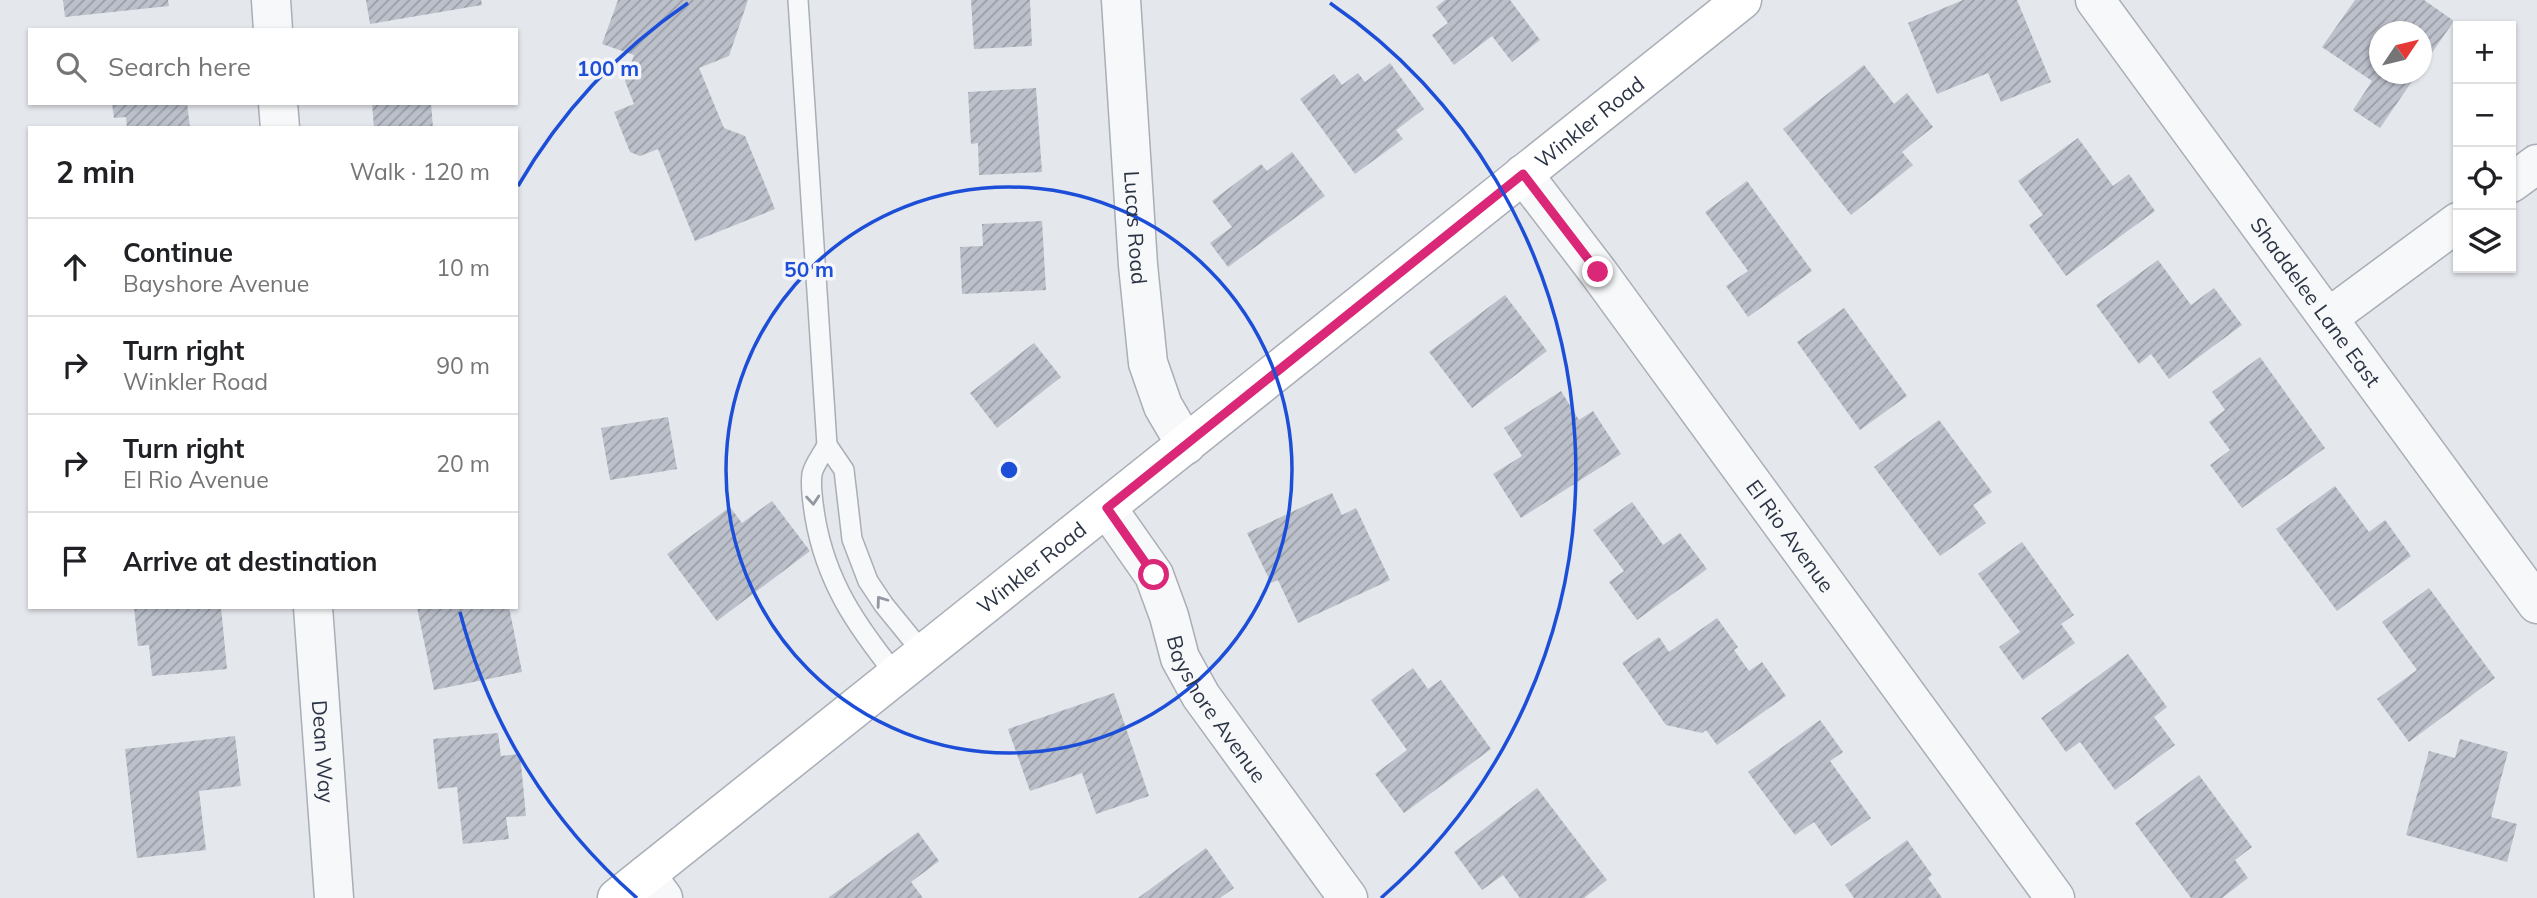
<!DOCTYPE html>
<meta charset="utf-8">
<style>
body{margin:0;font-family:Mulish,sans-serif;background:#f2f2f2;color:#202124}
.controls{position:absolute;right:21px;top:21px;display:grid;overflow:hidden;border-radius:0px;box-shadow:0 2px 5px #0004}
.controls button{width:63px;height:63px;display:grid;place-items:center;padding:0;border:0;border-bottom:2px solid #e0e0e0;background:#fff;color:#202124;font:35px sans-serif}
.compass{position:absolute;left:2369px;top:21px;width:63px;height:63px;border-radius:50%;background:#fff;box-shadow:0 2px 5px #0004;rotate:55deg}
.stop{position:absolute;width:21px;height:21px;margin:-16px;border:5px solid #db2777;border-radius:50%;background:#fff}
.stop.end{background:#db2777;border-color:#fff;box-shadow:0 2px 7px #0008}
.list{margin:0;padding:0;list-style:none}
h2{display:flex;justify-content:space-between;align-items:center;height:91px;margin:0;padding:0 28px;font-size:30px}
h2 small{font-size:23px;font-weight:400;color:#757577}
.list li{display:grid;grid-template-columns:46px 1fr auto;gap:21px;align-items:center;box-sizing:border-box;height:98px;padding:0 28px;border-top:2px solid #e0e0e0}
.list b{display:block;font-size:26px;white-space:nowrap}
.list p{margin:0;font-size:23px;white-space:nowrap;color:#757577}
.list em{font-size:23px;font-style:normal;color:#757577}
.icon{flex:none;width:38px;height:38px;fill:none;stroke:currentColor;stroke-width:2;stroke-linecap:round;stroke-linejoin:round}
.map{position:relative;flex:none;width:2537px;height:898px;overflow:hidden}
.search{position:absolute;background:#fff;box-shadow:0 2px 5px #0004;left:28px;top:28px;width:490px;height:77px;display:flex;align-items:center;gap:18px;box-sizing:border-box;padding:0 24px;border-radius:0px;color:#757577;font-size:26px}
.panel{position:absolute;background:#fff;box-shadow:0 2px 5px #0004;left:28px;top:126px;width:490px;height:483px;border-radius:0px}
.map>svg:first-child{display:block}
</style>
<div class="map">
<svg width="2537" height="898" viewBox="0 0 2537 898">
<defs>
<pattern id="building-hatch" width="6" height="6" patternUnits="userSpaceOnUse" patternTransform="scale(1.75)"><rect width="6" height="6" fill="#bbc0ca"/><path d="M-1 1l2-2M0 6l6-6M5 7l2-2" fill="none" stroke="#989da6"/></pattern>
</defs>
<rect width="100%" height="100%" fill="#e4e7ec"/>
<g fill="url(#building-hatch)">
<path d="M63,0H168L169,6L65,17Z"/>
<path d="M366,0H481L482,5L370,24Z"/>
<path d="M618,0H748L729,56L699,68L724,128L745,136L775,209L695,241L658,149L640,156L630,152L614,112L634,104L625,81L634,55L602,44Z"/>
<path d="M971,0H1030L1032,46L974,49Z"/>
<path d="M1445,0H1510L1540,40L1512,62L1492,36L1454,65L1432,35L1448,23L1436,7Z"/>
<path d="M1963,0H2017L2051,82L2001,102L1988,73L1937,94L1908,23Z"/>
<path d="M2355,0H2424L2454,21L2422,67V32H2380V74H2417L2380,128L2353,110L2372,81L2322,47Z"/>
<path d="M1390,63L1424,109L1396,130L1403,139L1355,174L1300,99L1334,74L1342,85L1358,73L1365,82Z"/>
<path d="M1864,65L1894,104L1907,93L1933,127L1902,152L1913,165L1851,215L1783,129Z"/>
<path d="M1036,88L1042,172L979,175L978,143L971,144L968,92Z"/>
<path d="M112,103H187L190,128H127L126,117L114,118Z"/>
<path d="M372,103H431L433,128H374Z"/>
<path d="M2078,138L2113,186L2129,174L2155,211L2066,276L2029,225L2043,215L2018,181Z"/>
<path d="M1292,152L1325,196L1228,267L1210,243L1232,227L1212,201L1261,164L1267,171Z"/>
<path d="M1747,181L1812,271L1748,317L1726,286L1748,271L1705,212Z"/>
<path d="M1042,221L1046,290L962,294L960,247L983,246L982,224Z"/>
<path d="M2158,260L2191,305L2214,288L2242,325L2169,379L2151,354L2139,364L2096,305Z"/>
<path d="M1505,295L1547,351L1472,408L1429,352Z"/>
<path d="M1844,308L1907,396L1860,430L1797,342Z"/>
<path d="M1034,343L1061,377L997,428L970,393Z"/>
<path d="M2260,357L2325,448L2242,508L2210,465L2230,450L2209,422L2225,410L2212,392Z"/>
<path d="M1561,391L1579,420L1593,411L1621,454L1521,518L1493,474L1522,456L1504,428Z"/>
<path d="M668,417L677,469L610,480L601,428Z"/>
<path d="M1939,420L1992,492L1973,505L1986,523L1940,556L1874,467Z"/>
<path d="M2335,486L2369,532L2385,520L2411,556L2337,611L2276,529Z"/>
<path d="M1332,493L1342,515L1356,508L1390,580L1298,623L1278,580L1271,583L1247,533Z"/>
<path d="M772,501L810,551L717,621L667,554L730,507L742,523Z"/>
<path d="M1632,502L1663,545L1680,533L1707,569L1637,620L1609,582L1624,571L1593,530Z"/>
<path d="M2022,542L2074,615L2061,624L2075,643L2023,680L1999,647L2020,632L1978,574Z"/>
<path d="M2429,588L2495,678L2409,742L2377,699L2417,670L2382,622Z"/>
<path d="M134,607H221L227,669L152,676L149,645L138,646Z"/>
<path d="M417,607H509L522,672L434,690Z"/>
<path d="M1717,618L1738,647L1734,650L1749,671L1762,662L1786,696L1717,745L1706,730L1702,733L1666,725L1622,663L1659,637L1669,652Z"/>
<path d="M2128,654L2167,707L2154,717L2175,745L2115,790L2080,742L2066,752L2041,718Z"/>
<path d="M1413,668L1428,689L1441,680L1491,749L1404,813L1375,774L1407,750L1371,700Z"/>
<path d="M1114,693L1149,796L1096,814L1082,773L1030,791L1008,729Z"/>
<path d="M1820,720L1843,752L1830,761L1871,818L1831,846L1814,822L1795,835L1748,772Z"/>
<path d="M498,733L501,756L520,754L526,816L506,817L509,839L463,844L457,787L438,789L433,739Z"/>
<path d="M235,736L241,786L199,791L206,850L137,858L125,749Z"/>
<path d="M2460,739L2508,752L2491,817L2517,824L2507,862L2406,835L2429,751L2455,758Z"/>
<path d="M2199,775L2252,847L2235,860L2248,878L2222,898H2191L2135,823Z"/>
<path d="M1537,788L1607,880L1584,898H1520L1503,875L1482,890L1454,852Z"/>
<path d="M918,832L939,861L911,882L923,898H828Z"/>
<path d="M1907,840L1932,875L1928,878L1942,898H1854L1845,885Z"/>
<path d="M1206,848L1234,888L1220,898H1138Z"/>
</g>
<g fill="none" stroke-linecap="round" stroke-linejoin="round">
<g stroke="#a9aeb7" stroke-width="22">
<g id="lane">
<path d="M798,0L827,445"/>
<path d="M896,675C856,625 826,582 815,517C813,503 810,488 812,474C814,464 823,454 827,445L844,470L852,539L868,581L884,605L924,654"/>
</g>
</g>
<g stroke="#a9aeb7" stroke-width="41">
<g id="street">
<path d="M271,0L273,30"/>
<path id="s1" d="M1121,0L1138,265L1148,363L1163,406L1186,445"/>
<path id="s2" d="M2095,0L2537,604"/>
<path d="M278,103L280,128"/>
<path id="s3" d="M1523,174L1598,272L2055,898"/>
<path d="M2511,183L2537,164"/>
<path d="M2328,318L2458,222"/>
<path id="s4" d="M1107,508L1154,575L1169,616L1180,658L1201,696L1348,898"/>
<path id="s5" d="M313,607L334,898"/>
<path d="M646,875L663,898"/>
</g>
</g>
<g stroke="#a9aeb7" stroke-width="41">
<g id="secondary">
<path id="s6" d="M617,898L1742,0"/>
</g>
</g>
<use href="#lane" stroke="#f7f8fa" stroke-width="19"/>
<use href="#street" stroke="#f7f8fa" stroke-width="38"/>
<use href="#secondary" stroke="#fff" stroke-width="38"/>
</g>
<defs><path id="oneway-chevron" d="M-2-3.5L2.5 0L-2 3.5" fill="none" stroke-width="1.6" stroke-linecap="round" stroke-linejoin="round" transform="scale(1.75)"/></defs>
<g stroke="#9196a0">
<use href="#oneway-chevron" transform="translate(813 500) rotate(85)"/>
<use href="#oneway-chevron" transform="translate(881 601) rotate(-126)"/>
</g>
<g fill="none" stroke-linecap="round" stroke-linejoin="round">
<path stroke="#db2777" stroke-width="9" d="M1154,575L1107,508L1523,174L1598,272"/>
</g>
<g fill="none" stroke="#1d4ed8" stroke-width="3.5">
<circle cx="1009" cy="470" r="283"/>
<path d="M637 898A567 567 0 0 1 460 612M518 186A567 567 0 0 1 688 3M1330 3A567 567 0 0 1 1381 898"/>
</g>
<g text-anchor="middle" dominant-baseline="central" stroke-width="7" stroke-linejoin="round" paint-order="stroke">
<g font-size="21" fill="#2b3445" stroke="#f4f6f9">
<text stroke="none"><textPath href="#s6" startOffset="1244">Winkler Road</textPath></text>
<text stroke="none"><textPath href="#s1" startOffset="228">Lucas Road</textPath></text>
<text stroke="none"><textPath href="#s2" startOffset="374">Shaddelee Lane East</textPath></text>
<text stroke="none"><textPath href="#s3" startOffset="450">El Rio Avenue</textPath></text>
<text stroke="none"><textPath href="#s6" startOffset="530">Winkler Road</textPath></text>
<text stroke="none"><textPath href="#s4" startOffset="231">Bayshore Avenue</textPath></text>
<text stroke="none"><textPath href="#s5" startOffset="145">Dean Way</textPath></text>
</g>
</g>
<circle cx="1009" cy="470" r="10" fill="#1d4ed8" stroke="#f4f6f9" stroke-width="3.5"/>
<g font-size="21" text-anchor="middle" font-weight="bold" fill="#1d4ed8" stroke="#f4f6f9" stroke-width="7" stroke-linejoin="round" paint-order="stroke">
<text x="608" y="76">100 m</text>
<text x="809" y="277">50 m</text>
</g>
</svg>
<div class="controls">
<button>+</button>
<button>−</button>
<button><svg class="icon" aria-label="locate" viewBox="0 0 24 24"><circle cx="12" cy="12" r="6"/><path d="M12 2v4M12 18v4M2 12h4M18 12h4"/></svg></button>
<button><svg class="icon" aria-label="layers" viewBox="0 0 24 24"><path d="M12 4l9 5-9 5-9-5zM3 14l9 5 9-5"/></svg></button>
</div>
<svg class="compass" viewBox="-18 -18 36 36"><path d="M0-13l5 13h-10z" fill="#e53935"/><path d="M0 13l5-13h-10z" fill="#757577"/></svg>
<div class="stop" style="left:1154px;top:575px"></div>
<div class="stop end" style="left:1598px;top:272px"></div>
<div class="search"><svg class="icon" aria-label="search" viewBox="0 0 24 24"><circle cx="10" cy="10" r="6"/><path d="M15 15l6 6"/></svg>Search here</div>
<section class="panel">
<h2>2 min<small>Walk · 120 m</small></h2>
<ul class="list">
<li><svg class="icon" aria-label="ahead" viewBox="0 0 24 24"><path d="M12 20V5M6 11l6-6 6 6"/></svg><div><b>Continue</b><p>Bayshore Avenue</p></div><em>10 m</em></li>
<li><svg class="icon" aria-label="right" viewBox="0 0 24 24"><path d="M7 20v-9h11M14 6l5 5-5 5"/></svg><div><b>Turn right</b><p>Winkler Road</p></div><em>90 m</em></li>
<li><svg class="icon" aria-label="right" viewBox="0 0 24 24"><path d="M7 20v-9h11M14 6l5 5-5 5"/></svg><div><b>Turn right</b><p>El Rio Avenue</p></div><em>20 m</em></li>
<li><svg class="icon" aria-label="arrive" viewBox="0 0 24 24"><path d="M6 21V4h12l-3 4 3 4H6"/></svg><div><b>Arrive at destination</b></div></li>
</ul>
</section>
</div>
